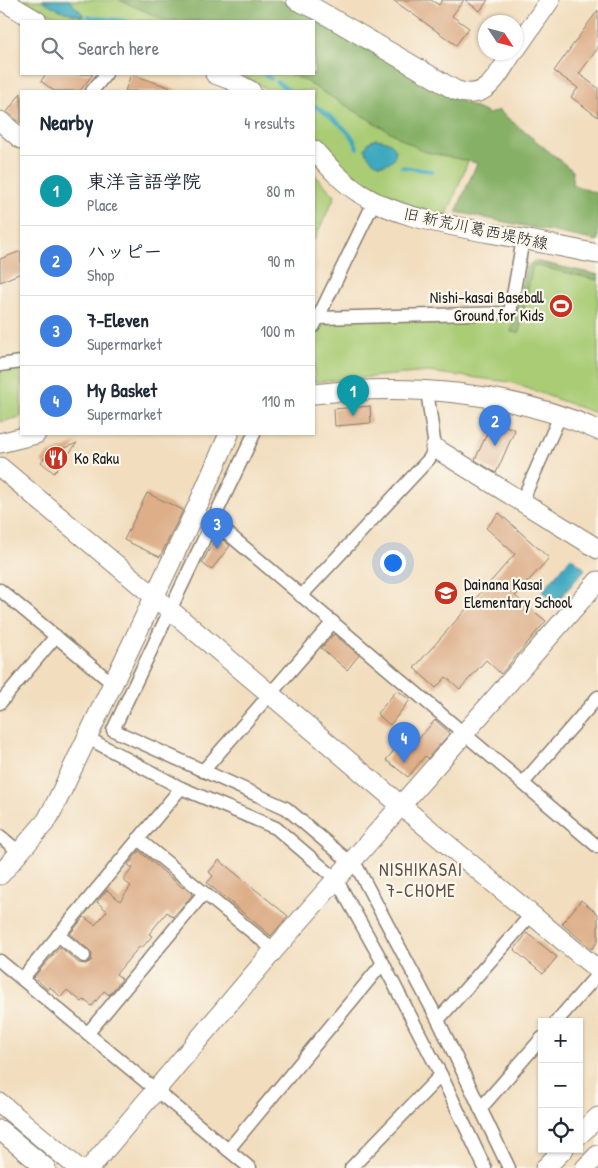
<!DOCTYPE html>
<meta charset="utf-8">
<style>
body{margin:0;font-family:"Patrick Hand","Klee One",sans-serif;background:#f6f6f7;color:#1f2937}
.controls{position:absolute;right:15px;bottom:15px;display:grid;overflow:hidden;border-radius:0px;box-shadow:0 1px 4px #0004}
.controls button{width:45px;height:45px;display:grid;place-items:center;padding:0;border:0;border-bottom:1px solid #e0e1e3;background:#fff;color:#1f2937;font:25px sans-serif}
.compass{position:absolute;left:478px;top:15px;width:45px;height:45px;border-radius:50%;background:#fff;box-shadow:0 1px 4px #0004;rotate:126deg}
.you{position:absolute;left:392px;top:562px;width:18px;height:18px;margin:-12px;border:4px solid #fff;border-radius:50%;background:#1a73e8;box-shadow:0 0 0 8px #1a73e833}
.badge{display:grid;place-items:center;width:32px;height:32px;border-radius:50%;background:#1a73e8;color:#fff;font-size:16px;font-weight:700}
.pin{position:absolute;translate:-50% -41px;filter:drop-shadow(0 1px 2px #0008)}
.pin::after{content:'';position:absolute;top:26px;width:18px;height:15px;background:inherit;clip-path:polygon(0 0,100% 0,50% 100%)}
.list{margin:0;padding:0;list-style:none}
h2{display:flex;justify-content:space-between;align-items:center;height:65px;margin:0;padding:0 20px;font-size:21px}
h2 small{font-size:16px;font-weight:400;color:#747a83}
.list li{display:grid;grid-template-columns:32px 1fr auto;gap:15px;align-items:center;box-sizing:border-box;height:70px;padding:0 20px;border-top:1px solid #e0e1e3}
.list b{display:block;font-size:19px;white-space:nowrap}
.list p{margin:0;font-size:16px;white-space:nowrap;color:#747a83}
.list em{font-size:16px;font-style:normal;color:#747a83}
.icon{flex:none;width:28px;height:28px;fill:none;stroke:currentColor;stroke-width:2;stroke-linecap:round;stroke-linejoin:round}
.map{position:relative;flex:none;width:598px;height:1168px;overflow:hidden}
.search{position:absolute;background:#fff;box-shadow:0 1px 4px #0004;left:20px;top:20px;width:295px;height:55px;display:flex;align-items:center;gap:12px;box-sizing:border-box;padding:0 18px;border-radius:0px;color:#747a83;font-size:19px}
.panel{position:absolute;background:#fff;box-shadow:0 1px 4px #0004;left:20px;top:90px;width:295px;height:345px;border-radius:0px}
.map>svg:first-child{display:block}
</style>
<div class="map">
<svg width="598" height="1168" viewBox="0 0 598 1168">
<rect width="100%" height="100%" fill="#fbf7ec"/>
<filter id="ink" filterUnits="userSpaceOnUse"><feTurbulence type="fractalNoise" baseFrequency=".02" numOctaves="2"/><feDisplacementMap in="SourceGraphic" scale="10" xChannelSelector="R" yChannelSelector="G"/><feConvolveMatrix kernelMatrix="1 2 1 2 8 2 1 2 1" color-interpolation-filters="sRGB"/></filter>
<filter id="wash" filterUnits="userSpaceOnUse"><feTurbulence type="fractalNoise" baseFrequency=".0096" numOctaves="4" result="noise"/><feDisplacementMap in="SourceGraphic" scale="20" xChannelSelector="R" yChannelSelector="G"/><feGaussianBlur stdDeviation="1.12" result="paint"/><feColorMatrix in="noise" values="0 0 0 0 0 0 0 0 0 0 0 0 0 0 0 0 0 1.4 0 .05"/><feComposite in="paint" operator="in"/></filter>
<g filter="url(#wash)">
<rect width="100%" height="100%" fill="#f2debf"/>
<g fill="#a9cc75" stroke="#627448">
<path d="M23,0H149L200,21H71L57,17Z"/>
<path d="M238,74H314L428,144L468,161L447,215L403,205L369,187L341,165L314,134V91H269L251,79Z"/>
<path d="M314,174L335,196L314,240Z"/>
<path d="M534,261L598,275V414L510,382L428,372L314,382V327L318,318L513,317L526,268Z"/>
<path d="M21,364V417L0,422V367Z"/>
</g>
<g fill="#86b066" stroke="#516641">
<path d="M119,0H279L302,9L461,101L489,114L498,110L573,171L572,184L598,194V241L456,212L477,163L422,151L303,80L290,74H314V21H168Z"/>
<path d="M534,261L598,275V280L533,265L519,333L511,332L526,268Z"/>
</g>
<g fill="#3fa9bf" stroke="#2e626e">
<path d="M41,0H69L83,14V17L59,10Z"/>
<path d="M376,139C419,143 380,187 365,149L369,142Z"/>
<path d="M571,557L585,569L556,603L542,592Z"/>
</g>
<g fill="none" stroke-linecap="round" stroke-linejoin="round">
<g stroke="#3fa9bf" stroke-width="4">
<path d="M89,17L126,21"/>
<path d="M264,74L271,79"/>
<path d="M277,82L290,91"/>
<path d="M314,105C326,114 355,132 357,148"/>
<path d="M402,167L432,171"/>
</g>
</g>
<g id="blocks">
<g fill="#ddae88">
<path d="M393,0H431L439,5L442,0H464L452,16L469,28L456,45Z"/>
<path d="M465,0H488L480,11Z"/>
<path d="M598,10V48L579,74L598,88V117L571,97L578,88L554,71Z"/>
<path d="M46,74H93L80,91H54L41,81Z"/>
<path d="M131,74L177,90V91H125Z"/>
<path d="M21,93V123L7,112Z"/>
<path d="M21,251V273L0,282V259Z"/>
<path d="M370,406L371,423L335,426L334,409Z"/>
<path d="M493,420L515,430L496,473L475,460Z"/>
<path d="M77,443L54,473L41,462L46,455Z"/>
<path d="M147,493L183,510L160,557L124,540Z"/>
<path d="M499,513L549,558L515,596L546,621L501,674L486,660L460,689L446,677L436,688L414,668L515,554L486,528Z"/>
<path d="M217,535L230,546L211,570L202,563Z"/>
<path d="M334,634L359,655L347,670L321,648Z"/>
<path d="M397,690L410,700L390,725L377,714Z"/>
<path d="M435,720L450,733L428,758L425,756L408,777L386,760L396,748L403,753L406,748L409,750Z"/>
<path d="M139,851L183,888L184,887L192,894V895L173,917L167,912L149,934L152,936L142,948L140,946L116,974L122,979L109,995L104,991L92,1006L84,1000L82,1002L67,990L61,997L50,987L48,990L34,977L60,947L79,963L86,964L91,961L92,954L89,950L70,934L84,917L95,925L107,911L97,902L107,890L120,901L131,886L123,880L133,868L128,865Z"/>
<path d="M219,860L288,916L271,936L207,883L213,876L209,872Z"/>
<path d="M581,900L598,914V941L592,949L562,924Z"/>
<path d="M527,933L557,957L543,974L514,950Z"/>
</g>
</g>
</g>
<g filter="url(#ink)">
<use href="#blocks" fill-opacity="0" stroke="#877d6e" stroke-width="1"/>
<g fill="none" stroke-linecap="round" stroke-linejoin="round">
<g stroke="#877d6e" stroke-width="15">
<g id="street">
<path d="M92,91L106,74"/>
<path d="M318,318L510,313L523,239"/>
<path d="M314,326L374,202"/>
<path d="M0,365L21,362"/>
<path d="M254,434L113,730L286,808L358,869L438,1020L509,1168"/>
<path d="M522,501L560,416"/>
<path d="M212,520L598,847"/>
<path d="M0,590L112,683"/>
<path d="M301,596L429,459L435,448L427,390"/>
<path d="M0,703L56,636"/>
<path d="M86,737L181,788L276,828L336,879L383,963L441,1075L485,1168"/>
<path d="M203,771L333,622"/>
<path d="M523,783L598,697"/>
<path d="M0,836L19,852"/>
<path d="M138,839L274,950"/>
<path d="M58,935L84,956"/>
<path d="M0,961L250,1168"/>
<path d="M22,979L181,788"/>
<path d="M438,1020L531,915"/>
<path d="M556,1022L598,974"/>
<path d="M88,1033L204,893"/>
<path d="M480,1109L542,1038"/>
<path d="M228,1150L383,963"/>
<path d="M351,1168L441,1075"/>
</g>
</g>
<g stroke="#877d6e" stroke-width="21">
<g id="secondary">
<path d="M2,0L37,21"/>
<path d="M296,0L316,9L455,90C487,103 497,75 513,52"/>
<path d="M516,49L550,0"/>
<path d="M215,74L231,80L251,91"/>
<path d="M0,121L21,139"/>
<path d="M314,150C328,166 343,183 361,194C399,218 446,224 489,233C525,239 562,247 598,254"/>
<path d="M314,394C409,383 509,391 598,430"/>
<path d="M0,443L36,434"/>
<path d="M435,448L598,549"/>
<path d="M0,467L270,694L411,814L598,970"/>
<path d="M0,875L47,820L56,803L198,505L229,434"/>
<path d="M0,1103L78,1168"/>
<path d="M0,1130L46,1168"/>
<path d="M579,1135L598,1117"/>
<path d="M90,1168L274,950L598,581"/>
<path d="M545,1168L564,1149"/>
<path d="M585,1168L598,1155"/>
</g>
</g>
<use href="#street" stroke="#fff" stroke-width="12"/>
<use href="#secondary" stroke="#fff" stroke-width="19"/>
</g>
</g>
<defs>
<g id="stadium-disc" transform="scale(1.25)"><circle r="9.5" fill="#c8321e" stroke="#fbf7ec"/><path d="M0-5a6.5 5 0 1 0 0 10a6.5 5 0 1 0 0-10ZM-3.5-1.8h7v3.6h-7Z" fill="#fff"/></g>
<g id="restaurant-disc" transform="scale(1.25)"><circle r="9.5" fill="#c8321e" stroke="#fbf7ec"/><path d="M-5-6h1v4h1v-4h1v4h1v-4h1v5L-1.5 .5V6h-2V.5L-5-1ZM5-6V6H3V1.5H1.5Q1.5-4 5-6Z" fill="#fff"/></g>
<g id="school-disc" transform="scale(1.25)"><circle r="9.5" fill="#c8321e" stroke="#fbf7ec"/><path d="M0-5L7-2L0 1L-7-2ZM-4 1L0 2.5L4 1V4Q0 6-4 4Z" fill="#fff"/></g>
</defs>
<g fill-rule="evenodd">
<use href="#stadium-disc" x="561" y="306"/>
<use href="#restaurant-disc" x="56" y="458"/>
<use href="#school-disc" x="446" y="593"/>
</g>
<g text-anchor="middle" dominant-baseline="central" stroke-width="4.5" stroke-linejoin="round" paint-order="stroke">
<g font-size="16" fill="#1c1c1c" stroke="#fbf7ec">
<text transform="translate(476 228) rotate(12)">旧 新荒川葛西堤防線</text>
</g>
<g font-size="16" fill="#1c1c1c" stroke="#fbf7ec" text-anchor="start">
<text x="544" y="297" text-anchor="end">Nishi-kasai Baseball<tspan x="544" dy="18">Ground for Kids</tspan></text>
<text x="74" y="458">Ko Raku</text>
<text x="464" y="584">Dainana Kasai<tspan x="464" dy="18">Elementary School</tspan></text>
</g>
<g font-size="18" letter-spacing="1" fill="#604f42" stroke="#fbf7ec">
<text x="421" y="869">NISHIKASAI<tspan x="421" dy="21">7-CHOME</tspan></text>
</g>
</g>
</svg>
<div class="controls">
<button>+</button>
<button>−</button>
<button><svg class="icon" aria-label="locate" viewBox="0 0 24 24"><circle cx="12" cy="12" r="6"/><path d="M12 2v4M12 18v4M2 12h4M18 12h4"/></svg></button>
</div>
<svg class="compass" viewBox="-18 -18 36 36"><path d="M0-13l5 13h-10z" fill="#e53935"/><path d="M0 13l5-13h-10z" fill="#747a83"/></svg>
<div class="you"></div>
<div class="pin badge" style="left:353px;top:416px;background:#0f9aa8">1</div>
<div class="pin badge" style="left:495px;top:446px;background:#3f7fe0">2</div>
<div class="pin badge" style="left:217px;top:549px;background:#3f7fe0">3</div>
<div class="pin badge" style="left:404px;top:763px;background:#3f7fe0">4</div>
<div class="search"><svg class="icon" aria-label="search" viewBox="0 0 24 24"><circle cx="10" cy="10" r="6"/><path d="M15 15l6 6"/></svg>Search here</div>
<section class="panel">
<h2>Nearby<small>4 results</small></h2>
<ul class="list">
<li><span class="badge" style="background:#0f9aa8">1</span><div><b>東洋言語学院</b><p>Place</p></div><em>80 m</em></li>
<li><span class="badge" style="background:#3f7fe0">2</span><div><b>ハッピー</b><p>Shop</p></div><em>90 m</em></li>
<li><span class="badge" style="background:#3f7fe0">3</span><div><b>7-Eleven</b><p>Supermarket</p></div><em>100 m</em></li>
<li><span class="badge" style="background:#3f7fe0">4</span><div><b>My Basket</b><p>Supermarket</p></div><em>110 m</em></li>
</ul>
</section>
</div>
